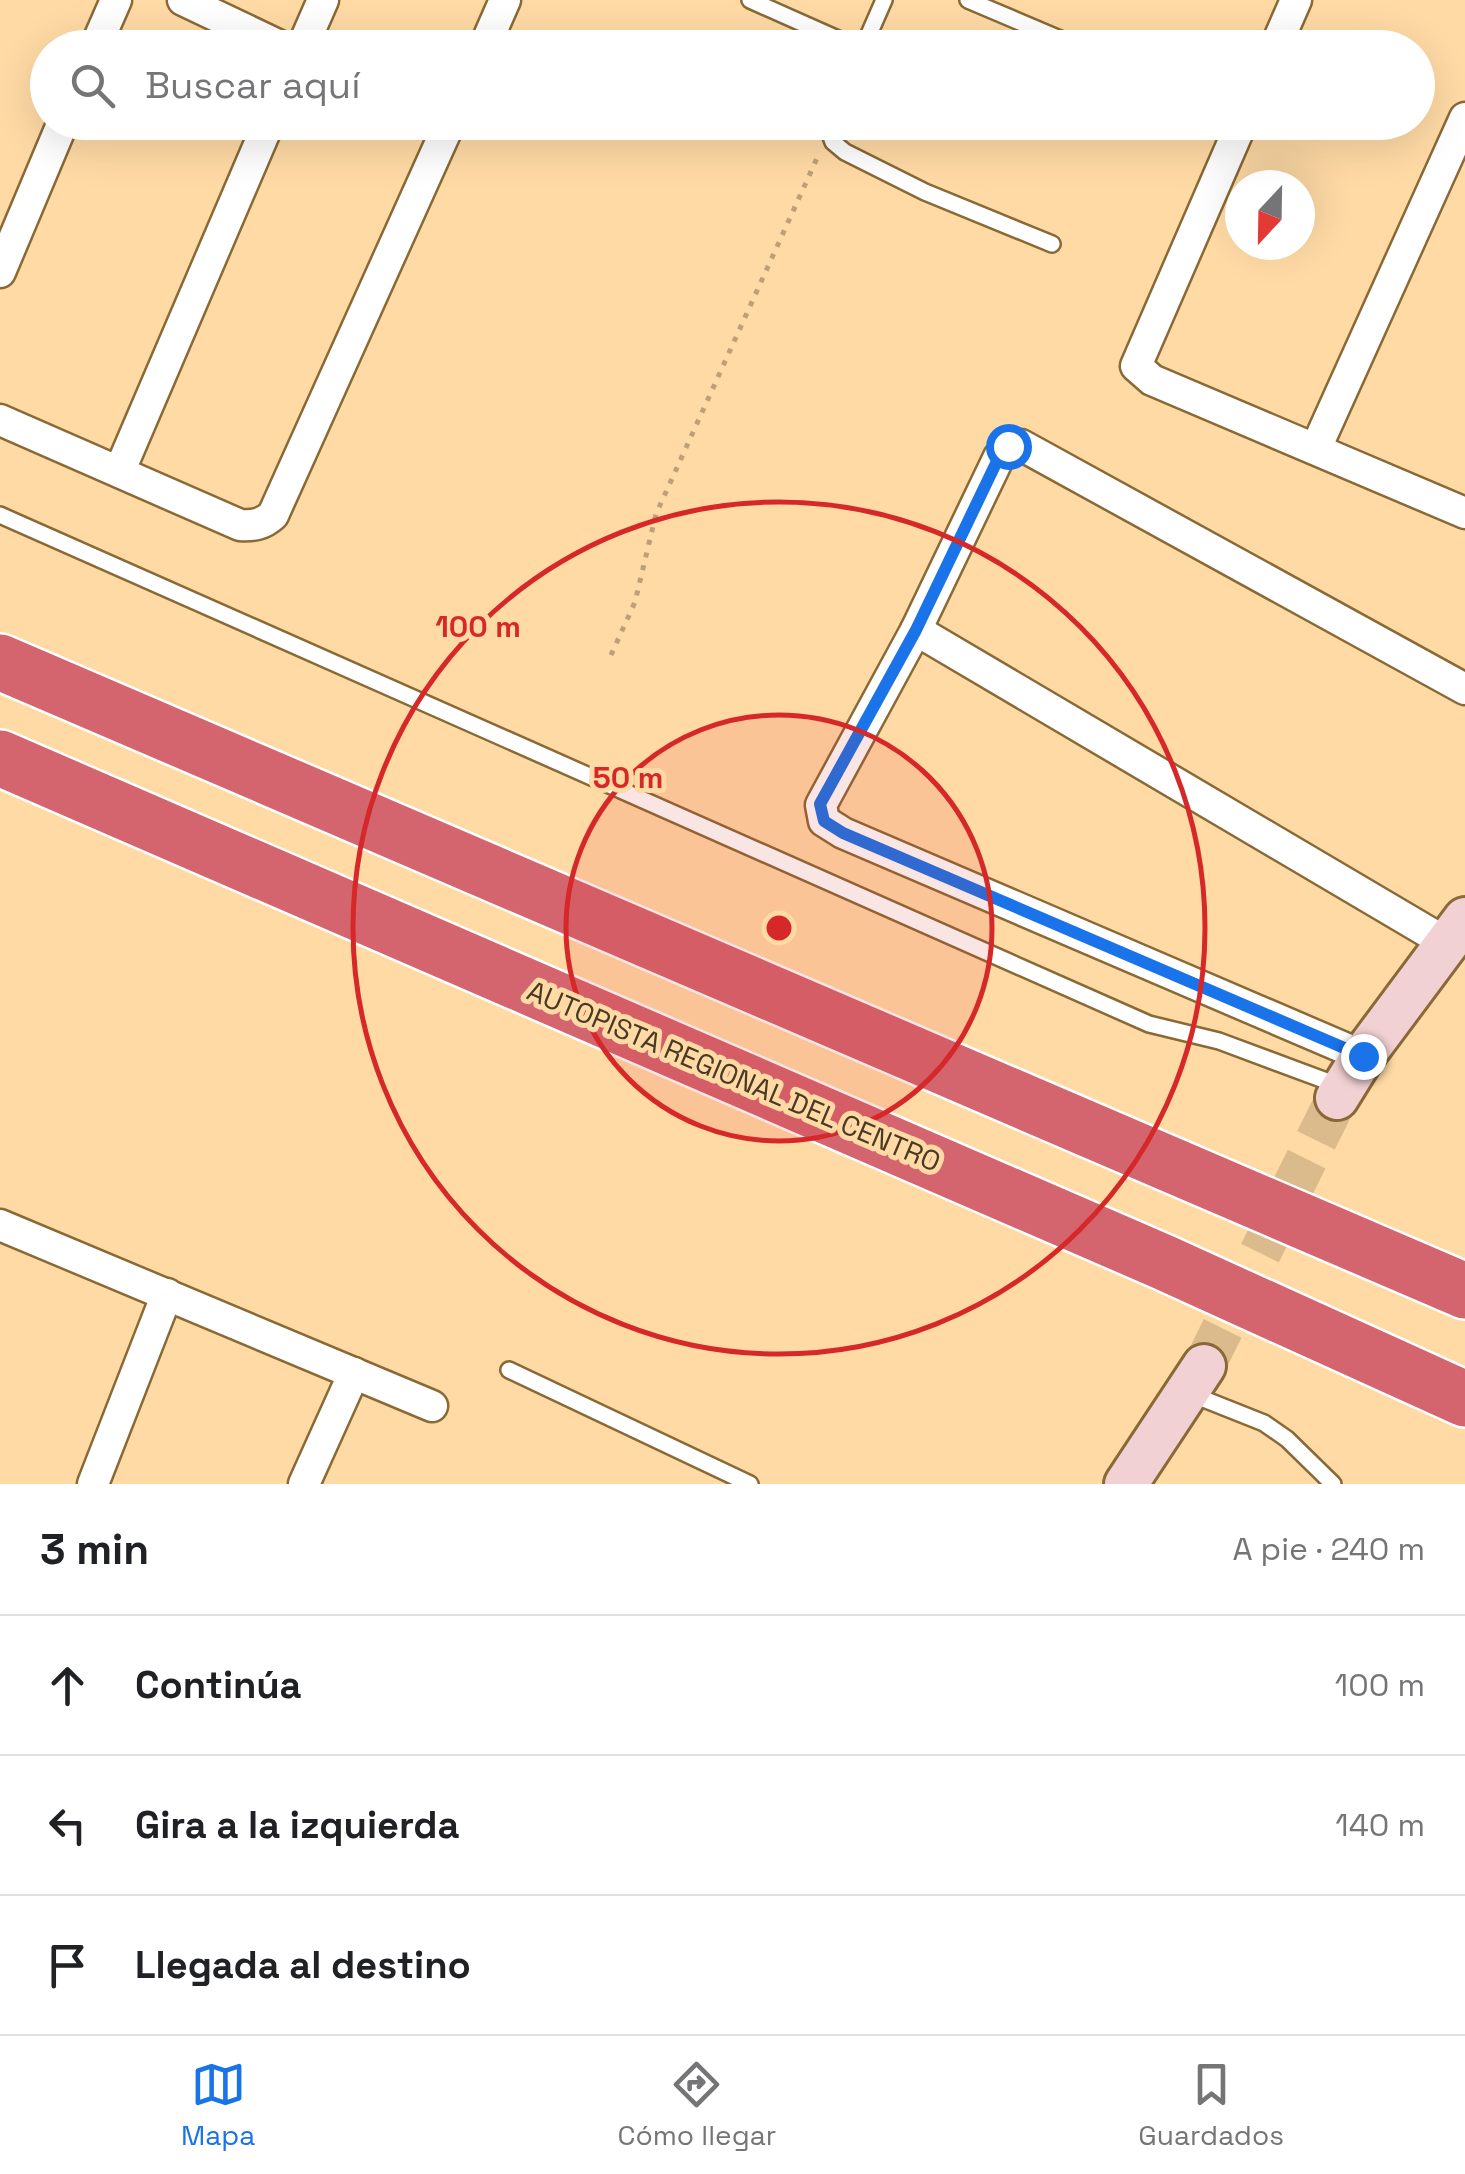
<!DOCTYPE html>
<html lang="es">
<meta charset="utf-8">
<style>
body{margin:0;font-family:"Space Grotesk",sans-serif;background:#f2f2f2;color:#202124}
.compass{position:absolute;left:1225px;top:170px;width:90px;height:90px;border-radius:50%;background:#fff;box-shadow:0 10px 40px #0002;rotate:202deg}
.stop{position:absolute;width:30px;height:30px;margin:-22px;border:8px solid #1a73e8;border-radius:50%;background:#fff}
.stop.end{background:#1a73e8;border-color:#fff;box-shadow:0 2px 10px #0008}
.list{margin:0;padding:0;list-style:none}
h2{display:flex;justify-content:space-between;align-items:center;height:130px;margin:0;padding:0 40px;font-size:42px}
h2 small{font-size:32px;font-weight:400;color:#757577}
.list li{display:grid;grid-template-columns:65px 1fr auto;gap:30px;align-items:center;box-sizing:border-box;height:140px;padding:0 40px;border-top:2px solid #e0e0e0}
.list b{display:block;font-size:38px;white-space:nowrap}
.list em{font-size:32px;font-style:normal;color:#757577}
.icon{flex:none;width:55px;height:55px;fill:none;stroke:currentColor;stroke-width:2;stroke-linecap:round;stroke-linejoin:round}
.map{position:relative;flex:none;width:1465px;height:1484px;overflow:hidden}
.search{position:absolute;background:#fff;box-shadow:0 10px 40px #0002;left:30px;right:30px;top:30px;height:110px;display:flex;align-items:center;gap:25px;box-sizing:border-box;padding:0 35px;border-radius:55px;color:#757577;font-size:38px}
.sheet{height:550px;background:#fff}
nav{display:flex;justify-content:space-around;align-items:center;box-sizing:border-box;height:140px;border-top:2px solid #e0e0e0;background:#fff;font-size:28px;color:#757577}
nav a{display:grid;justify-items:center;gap:5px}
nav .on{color:#1a73e8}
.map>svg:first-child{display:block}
</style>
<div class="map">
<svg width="1465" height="1484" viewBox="0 0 1465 1484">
<rect width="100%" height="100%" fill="#ffdaa5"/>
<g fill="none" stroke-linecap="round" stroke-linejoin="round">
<path stroke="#dbba8b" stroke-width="42" stroke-dasharray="42 21" stroke-linecap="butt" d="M1204,1366L1337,1098"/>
<g stroke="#896936" stroke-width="20">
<g id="lane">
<path d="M750,0L858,48"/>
<path d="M968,0L1081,48"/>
<path d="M863,48L884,0"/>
<path d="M831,122L829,131L833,142L845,152L925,192L1052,244"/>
<path d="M0,515L1149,1024L1219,1041L1340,1086"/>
<path d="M509,1370L750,1484"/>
<path d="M1191,1394L1264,1423L1287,1439L1333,1484"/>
</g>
</g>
<g stroke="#896936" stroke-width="35">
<g id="street">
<path d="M183,0L284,48"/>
<path d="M95,48L116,0"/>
<path d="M302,48L323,0"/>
<path d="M484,48L505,0"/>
<path d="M1275,48L1296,0"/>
<path d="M1242,122L1136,366L1152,380L1465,513"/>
<path d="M0,272L63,122"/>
<path d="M0,420L240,525C254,526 263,524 273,515L450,122"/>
<path d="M1316,448L1465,118"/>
<path d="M120,470L269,122"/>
<path d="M916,630L1445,942"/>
<path d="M1363,1056L843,833L824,821L821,805L916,630L999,457L1009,446L1021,445L1465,689"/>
<path d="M0,1225L432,1406"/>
<path d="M93,1484L167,1294"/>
<path d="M304,1484L354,1373"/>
</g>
</g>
<g stroke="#896936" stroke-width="48">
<g id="secondary">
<path d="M1337,1098L1363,1056L1465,919"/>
<path d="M1126,1484L1204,1366"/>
</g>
</g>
<g stroke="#fff" stroke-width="60">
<g id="highway">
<path d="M0,662L1465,1291"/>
<path d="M0,758L1163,1262L1465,1399"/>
</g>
</g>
<path stroke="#bda077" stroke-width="5" stroke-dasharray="5 8" stroke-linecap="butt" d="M611,655L635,602L656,514L818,156"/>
<use href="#lane" stroke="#fff" stroke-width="15"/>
<use href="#street" stroke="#fff" stroke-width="30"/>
<use href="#secondary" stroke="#f2d1d4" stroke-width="42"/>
<use href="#highway" stroke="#d4656f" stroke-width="55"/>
</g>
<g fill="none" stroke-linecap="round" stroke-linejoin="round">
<path stroke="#1a73e8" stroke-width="12" d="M1008,446L999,457L916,630L820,804L824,821L843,833L1363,1056"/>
</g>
<circle cx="779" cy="928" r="213" fill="#d62828" fill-opacity=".12"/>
<g fill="none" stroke="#d62828" stroke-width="5">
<circle cx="779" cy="928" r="213"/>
<circle cx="779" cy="928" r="426"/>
</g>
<g text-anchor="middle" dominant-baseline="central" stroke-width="10" stroke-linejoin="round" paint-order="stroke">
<g font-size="28" fill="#493a25" stroke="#ffdaa5">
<text transform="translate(734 1076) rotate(23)">AUTOPISTA REGIONAL DEL CENTRO</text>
</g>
</g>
<circle cx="779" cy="928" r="15" fill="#d62828" stroke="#ffdaa5" stroke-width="5"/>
<g font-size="30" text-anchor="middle" font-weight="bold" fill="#d62828" stroke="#ffdaa5" stroke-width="10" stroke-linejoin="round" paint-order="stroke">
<text x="478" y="637">100 m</text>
<text x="628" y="788">50 m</text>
</g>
</svg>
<svg class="compass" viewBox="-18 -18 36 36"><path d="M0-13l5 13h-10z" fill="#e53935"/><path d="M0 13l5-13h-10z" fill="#757577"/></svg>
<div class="stop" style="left:1008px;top:446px"></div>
<div class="stop end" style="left:1363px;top:1056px"></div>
<div class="search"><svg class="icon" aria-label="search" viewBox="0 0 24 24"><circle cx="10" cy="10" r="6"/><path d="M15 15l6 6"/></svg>Buscar aquí</div>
</div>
<section class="sheet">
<h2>3 min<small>A pie · 240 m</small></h2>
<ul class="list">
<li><svg class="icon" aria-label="ahead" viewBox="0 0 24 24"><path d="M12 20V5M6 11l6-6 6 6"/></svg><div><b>Continúa</b></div><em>100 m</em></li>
<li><svg class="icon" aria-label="left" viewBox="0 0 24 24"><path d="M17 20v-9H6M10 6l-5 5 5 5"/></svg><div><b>Gira a la izquierda</b></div><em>140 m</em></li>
<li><svg class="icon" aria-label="arrive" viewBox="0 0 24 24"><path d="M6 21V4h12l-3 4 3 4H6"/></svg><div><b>Llegada al destino</b></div></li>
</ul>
</section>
<nav>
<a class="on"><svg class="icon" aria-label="map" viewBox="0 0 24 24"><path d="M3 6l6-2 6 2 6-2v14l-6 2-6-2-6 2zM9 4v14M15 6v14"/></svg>Mapa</a>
<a><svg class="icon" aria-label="directions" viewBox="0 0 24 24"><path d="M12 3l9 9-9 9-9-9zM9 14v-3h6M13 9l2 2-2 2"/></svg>Cómo llegar</a>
<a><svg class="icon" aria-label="saved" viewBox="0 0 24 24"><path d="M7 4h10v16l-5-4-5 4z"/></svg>Guardados</a>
</nav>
